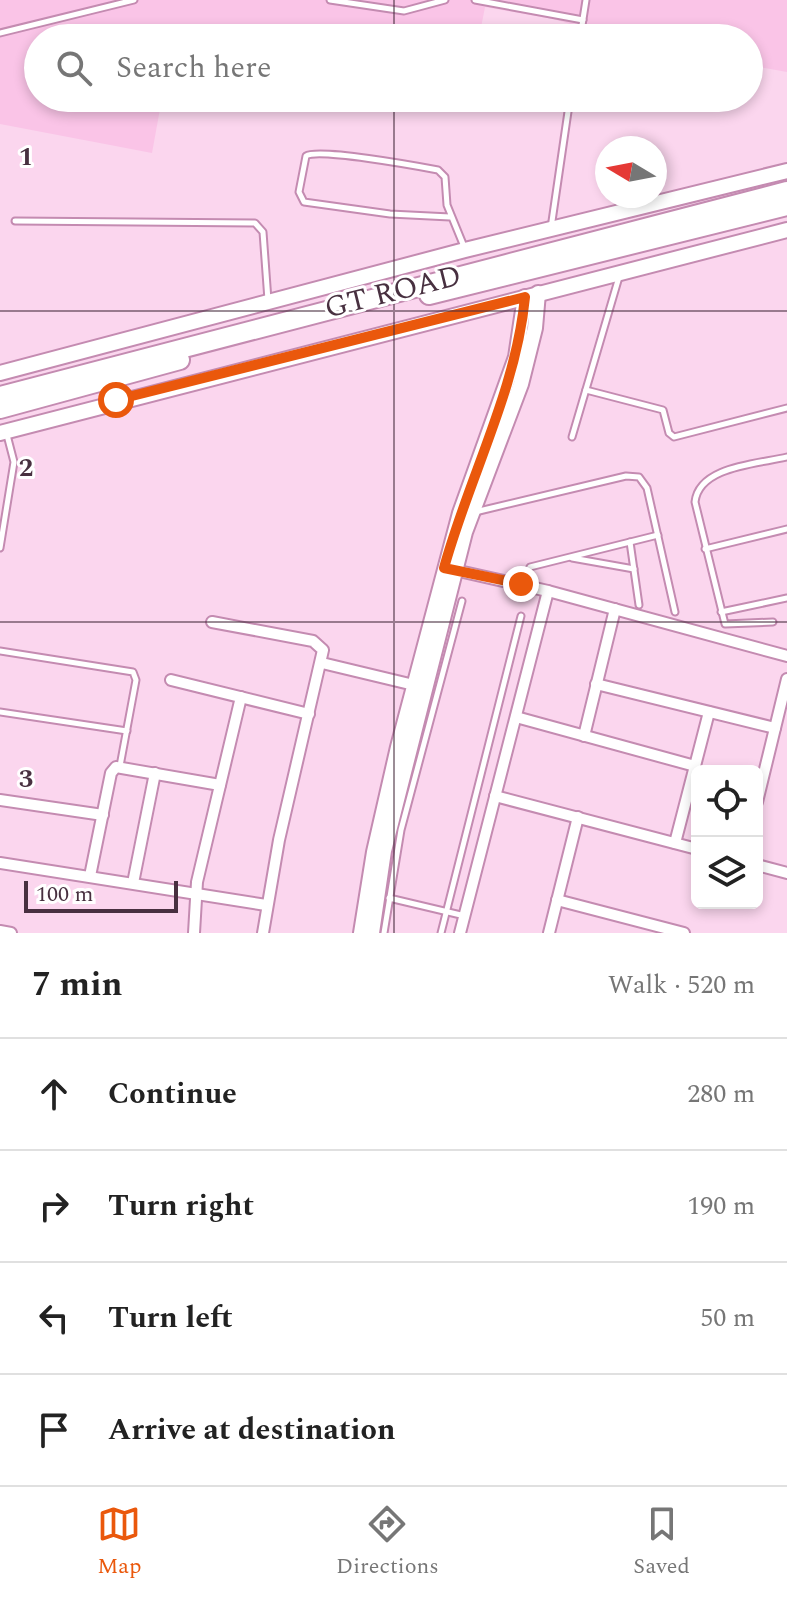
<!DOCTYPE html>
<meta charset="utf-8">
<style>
body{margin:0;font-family:Spectral,serif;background:#f2f2f2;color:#222}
.controls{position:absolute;right:24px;bottom:24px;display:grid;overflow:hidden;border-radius:12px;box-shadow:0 4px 12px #0003}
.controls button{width:72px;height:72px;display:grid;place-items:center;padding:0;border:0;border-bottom:2px solid #e0e0e0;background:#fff;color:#222;font:40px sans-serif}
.compass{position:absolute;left:595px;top:136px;width:72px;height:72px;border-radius:50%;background:#fff;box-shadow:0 4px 12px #0003;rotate:280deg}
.scale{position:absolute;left:24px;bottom:20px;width:154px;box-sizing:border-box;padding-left:8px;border:4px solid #483040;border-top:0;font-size:22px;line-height:28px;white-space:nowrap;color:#483040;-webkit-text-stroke:6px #fff;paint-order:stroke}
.stop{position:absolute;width:24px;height:24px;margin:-18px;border:6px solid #ea580c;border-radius:50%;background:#fff}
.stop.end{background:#ea580c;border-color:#fff;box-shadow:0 2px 8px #0008}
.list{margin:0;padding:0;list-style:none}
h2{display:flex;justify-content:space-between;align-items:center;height:104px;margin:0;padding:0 32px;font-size:34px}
h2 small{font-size:26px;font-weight:400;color:#767676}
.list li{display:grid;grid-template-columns:52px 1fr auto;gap:24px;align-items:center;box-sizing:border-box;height:112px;padding:0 32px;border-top:2px solid #e0e0e0}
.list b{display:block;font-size:30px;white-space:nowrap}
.list em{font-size:26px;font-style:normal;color:#767676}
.icon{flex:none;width:44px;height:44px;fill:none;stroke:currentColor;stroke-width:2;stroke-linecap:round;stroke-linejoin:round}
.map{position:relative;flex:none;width:787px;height:933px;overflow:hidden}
.search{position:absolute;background:#fff;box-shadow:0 4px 12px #0003;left:24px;right:24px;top:24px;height:88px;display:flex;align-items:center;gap:20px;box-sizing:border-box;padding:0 28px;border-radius:44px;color:#767676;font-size:30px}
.sheet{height:552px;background:#fff}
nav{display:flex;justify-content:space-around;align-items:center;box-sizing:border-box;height:112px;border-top:2px solid #e0e0e0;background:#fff;font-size:22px;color:#767676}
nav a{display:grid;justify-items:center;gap:4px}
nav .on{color:#ea580c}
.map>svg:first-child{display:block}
</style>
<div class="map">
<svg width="787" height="933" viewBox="0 0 787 933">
<rect width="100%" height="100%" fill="#fbd6ee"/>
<path fill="#fac4e7" d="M0,0H787V72L749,65V38H617L553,19L485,7L479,38H38V98H162L152,153L0,124Z"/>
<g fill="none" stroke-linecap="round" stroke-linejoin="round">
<g stroke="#c48bb1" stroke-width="9">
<g id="lane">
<path d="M330,0L404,11L445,0"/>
<path d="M475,0L583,20"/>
<path d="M0,33L134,0"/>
<path d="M580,38L586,0"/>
<path d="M450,217L390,214L304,202L299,192L306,156C318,148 417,166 438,170L445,177L447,205L465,249"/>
<path d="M15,221L255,223L263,232L268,300"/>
<path d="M551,228L570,98"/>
<path d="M586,390L663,410L669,433L674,437L787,408"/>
<path d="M572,437L619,277"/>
<path d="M475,512L626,476L639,477L647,488L675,612"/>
<path d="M630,542L639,605"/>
<path d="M0,548L14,462L7,435"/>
<path d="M705,549L787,529"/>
<path d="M572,558L634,569"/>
<path d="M521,584L530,567L658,535"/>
<path d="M721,612L787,598"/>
<path d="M773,622L725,624L695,502C699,466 758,464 787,457"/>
<path d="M0,651L133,672L136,680L120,766"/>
<path d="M0,712L127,731"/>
<path d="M389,898L465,916"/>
<path d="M384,933L401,830L462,601"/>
<path d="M441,933L521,616"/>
</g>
</g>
<g stroke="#c48bb1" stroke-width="14">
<g id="street">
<path d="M450,569L548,591L787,656"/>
<path d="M212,622L313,641L323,650L279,840L263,933"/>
<path d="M322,663L418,686"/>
<path d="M171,680L309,714"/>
<path d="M596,684L775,728"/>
<path d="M516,717L695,766"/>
<path d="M584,736L615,609"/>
<path d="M495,796L697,849"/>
<path d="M0,800L103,815"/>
<path d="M757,802L787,679"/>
<path d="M675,843L709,712"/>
<path d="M0,863L266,905"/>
<path d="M757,865L787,873"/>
<path d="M90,876L111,773L116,767L220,785"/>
<path d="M133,883L155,773"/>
<path d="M557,900L684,933"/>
<path d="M0,931L11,933"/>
<path d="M194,933L197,882L241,697"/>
<path d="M460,933L548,591"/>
<path d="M549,933L578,817"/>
</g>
</g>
<g stroke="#c48bb1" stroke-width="18">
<g id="secondary">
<path d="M0,373L465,250L787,171"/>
<path d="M0,433L787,230"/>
<path d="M361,933L374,852L398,747L460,513L516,357L525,297"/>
<path d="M372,933L384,851L465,532L521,384L535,328L538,293"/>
</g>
</g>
<g stroke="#c48bb1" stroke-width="22">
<g id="highway">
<path d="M429,295L787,206"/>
<path d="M0,396L787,191"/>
<path d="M0,409L180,360"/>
</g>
</g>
<use href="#lane" stroke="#fff" stroke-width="5"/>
<use href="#street" stroke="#fff" stroke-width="10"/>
<use href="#secondary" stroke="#fff" stroke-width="14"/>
<use href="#highway" stroke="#fff" stroke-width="18"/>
</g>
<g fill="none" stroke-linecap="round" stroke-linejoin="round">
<path stroke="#ea580c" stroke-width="10" d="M116,400L525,297C516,391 469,477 444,568L521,584"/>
</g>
<path fill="none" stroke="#483040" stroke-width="2" stroke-opacity="0.55" d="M394,0V38M394,98V933M0,311H787M0,622H787"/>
<g text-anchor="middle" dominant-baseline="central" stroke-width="6" stroke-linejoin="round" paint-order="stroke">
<g font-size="30" fill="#483040" stroke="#fff">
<text transform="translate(393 292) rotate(-14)">GT ROAD</text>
</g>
</g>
<g font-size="26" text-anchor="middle" font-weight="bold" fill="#483040" stroke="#fff" stroke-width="6" stroke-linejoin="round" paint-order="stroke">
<text x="26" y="165">1</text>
<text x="26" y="476">2</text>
<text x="26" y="787">3</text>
</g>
</svg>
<div class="controls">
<button><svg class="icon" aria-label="locate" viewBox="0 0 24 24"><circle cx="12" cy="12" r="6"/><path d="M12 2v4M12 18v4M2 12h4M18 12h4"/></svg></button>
<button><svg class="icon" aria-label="layers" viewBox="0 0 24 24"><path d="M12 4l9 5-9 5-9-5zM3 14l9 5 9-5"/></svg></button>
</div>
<svg class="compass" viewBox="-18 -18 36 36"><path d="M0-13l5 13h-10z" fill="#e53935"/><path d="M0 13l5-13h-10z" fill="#767676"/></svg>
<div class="scale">100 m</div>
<div class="stop" style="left:116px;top:400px"></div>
<div class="stop end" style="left:521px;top:584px"></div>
<div class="search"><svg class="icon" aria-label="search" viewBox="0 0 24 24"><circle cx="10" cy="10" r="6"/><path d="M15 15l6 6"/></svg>Search here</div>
</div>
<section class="sheet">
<h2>7 min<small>Walk · 520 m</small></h2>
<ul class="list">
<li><svg class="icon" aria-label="ahead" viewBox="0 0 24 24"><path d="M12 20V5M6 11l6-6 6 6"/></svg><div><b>Continue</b></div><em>280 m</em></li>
<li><svg class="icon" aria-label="right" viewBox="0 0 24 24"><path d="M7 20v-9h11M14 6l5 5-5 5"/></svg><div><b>Turn right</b></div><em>190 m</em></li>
<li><svg class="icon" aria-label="left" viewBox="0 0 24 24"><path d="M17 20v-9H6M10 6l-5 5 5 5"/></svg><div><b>Turn left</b></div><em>50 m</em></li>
<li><svg class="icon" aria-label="arrive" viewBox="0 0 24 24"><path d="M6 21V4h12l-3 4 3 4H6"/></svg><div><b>Arrive at destination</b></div></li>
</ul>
</section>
<nav>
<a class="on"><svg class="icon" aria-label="map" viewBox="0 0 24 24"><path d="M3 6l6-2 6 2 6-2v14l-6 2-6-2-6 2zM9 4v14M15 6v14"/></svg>Map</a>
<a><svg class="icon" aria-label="directions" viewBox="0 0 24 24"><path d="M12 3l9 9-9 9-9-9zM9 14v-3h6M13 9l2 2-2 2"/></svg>Directions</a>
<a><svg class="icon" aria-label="saved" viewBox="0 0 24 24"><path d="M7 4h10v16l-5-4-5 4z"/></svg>Saved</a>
</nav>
